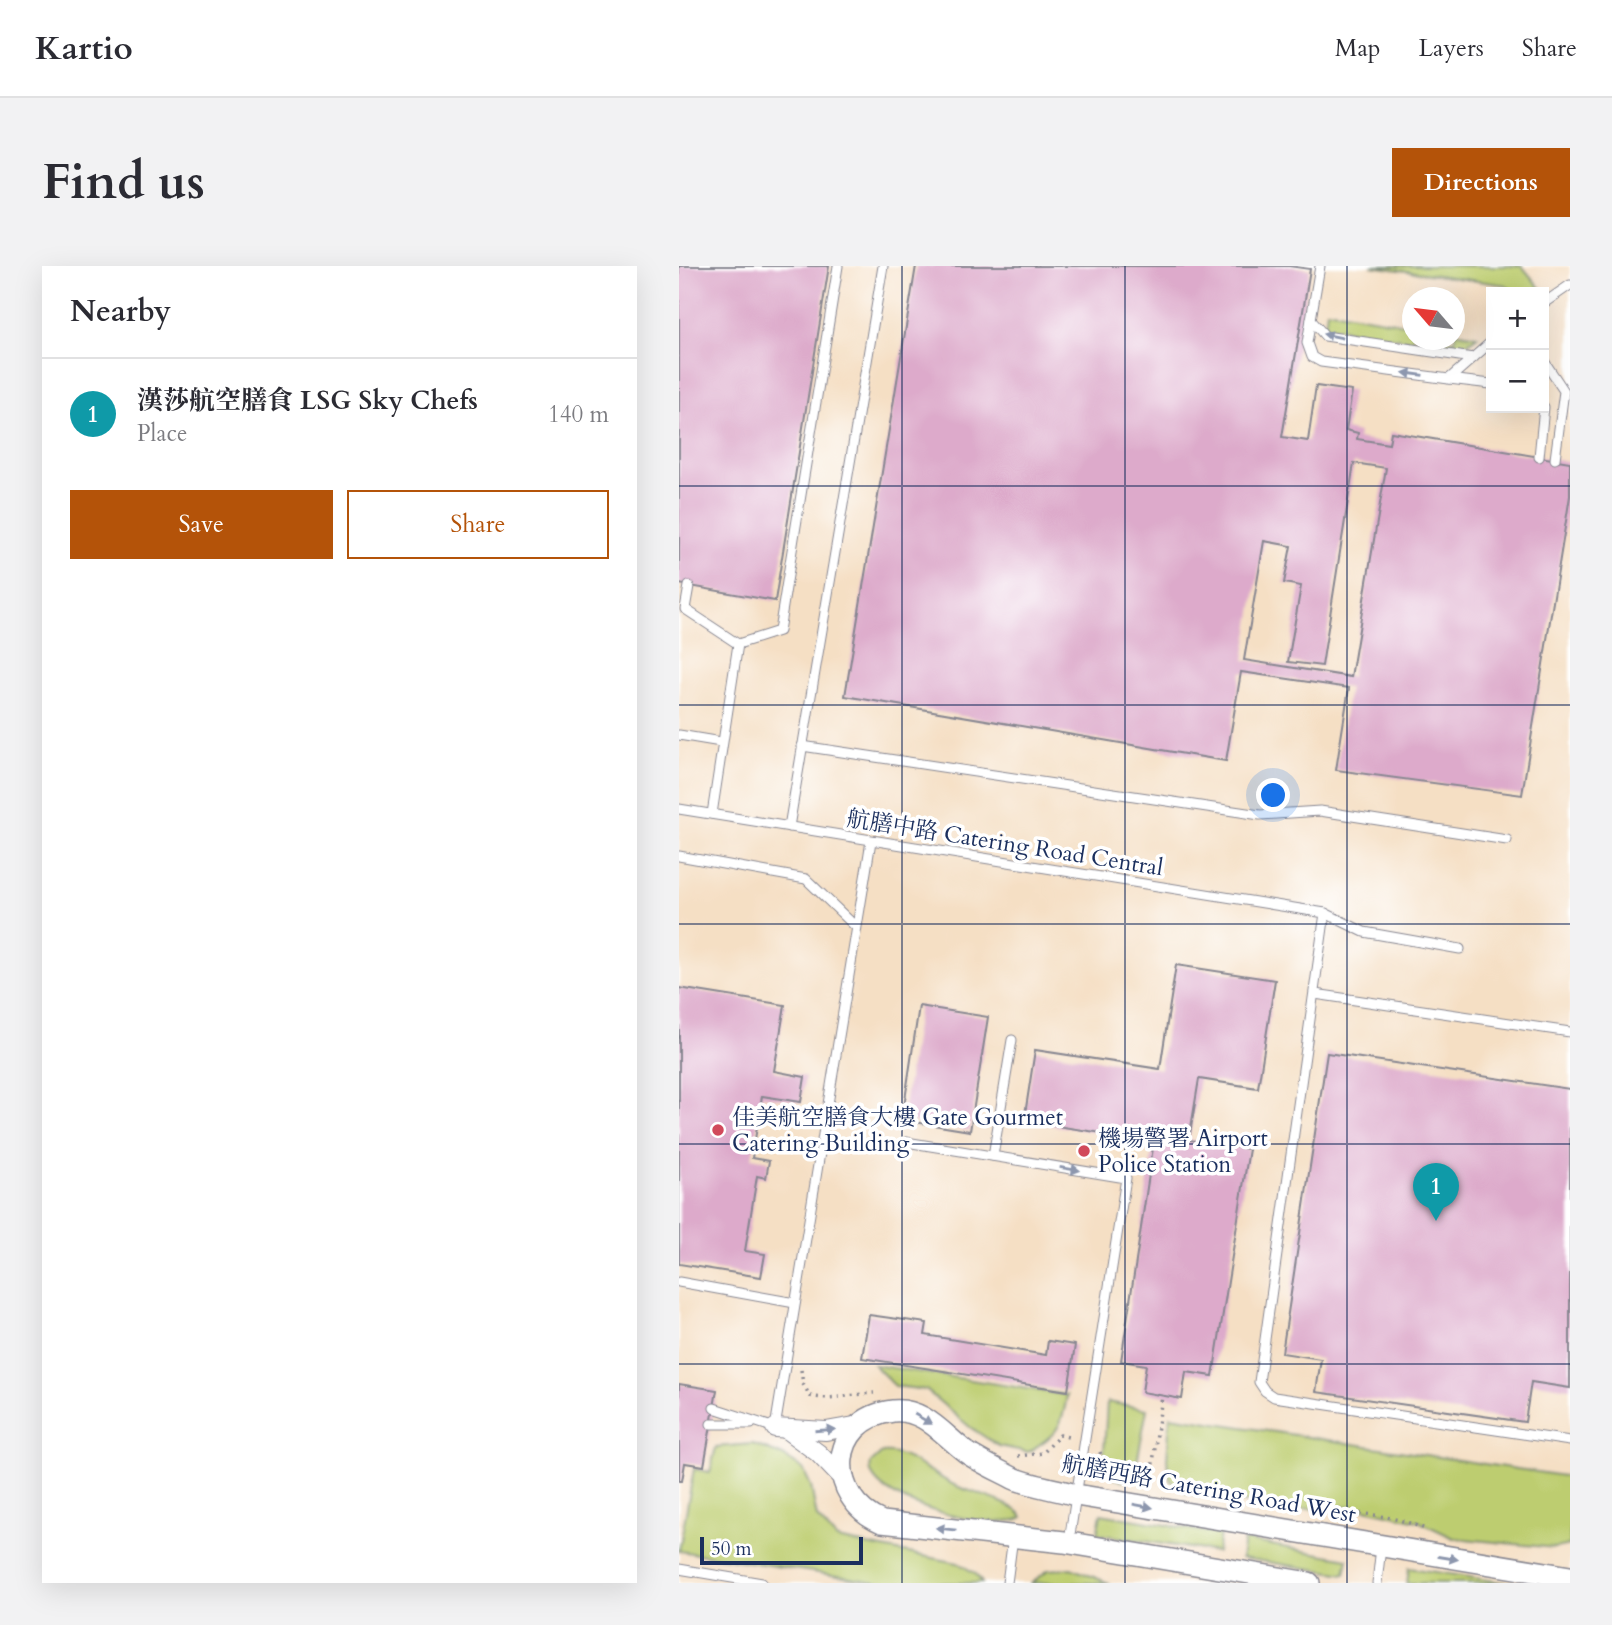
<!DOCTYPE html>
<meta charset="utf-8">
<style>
body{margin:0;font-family:Cardo,"Noto Serif TC",serif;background:#f2f2f3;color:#2b2b33}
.controls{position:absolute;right:21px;top:21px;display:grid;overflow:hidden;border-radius:0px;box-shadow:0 7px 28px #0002}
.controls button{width:63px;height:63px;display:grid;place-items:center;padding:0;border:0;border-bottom:2px solid #e1e1e2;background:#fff;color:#2b2b33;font:35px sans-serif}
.compass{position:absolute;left:723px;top:21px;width:63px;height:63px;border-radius:50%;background:#fff;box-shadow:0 7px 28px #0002;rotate:298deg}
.scale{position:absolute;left:21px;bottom:18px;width:163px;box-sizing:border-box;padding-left:7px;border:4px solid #1b2f5e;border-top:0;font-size:19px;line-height:24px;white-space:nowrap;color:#1b2f5e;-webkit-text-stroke:5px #fff;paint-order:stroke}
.you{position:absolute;left:595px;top:530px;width:24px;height:24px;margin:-18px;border:5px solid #fff;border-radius:50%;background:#1a73e8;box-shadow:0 0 0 10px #1a73e833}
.badge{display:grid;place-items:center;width:46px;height:46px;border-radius:50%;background:#b45309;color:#fff;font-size:23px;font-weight:700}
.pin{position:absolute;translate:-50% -58px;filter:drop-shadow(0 2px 4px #0008)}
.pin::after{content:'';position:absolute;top:37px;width:24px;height:21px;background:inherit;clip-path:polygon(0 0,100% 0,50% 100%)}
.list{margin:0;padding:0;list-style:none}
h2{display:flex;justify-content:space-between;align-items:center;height:91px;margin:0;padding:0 28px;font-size:30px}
h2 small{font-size:23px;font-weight:400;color:#7c7c81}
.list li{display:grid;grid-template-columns:46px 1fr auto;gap:21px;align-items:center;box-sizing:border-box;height:112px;padding:0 28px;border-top:2px solid #e1e1e2}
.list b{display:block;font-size:26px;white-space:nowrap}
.list p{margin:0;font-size:23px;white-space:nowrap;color:#7c7c81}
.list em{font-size:23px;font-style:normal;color:#7c7c81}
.actions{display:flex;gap:14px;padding:21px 28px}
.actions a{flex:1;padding:16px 0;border:2px solid #b45309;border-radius:0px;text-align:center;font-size:24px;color:#b45309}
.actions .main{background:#b45309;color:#fff}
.map{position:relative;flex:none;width:891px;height:1317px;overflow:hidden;border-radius:0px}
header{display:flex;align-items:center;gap:42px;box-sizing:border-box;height:98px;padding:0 35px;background:#fff;border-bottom:2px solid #e1e1e2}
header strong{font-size:33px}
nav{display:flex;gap:38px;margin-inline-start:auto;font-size:24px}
.intro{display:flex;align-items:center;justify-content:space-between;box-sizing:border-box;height:168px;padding:0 42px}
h1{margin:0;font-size:49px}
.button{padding:18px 32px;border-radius:0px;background:#b45309;color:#fff;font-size:24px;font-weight:700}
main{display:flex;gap:42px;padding:0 42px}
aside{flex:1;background:#fff;border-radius:0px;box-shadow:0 7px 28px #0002}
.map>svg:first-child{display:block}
</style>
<header>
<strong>Kartio</strong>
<nav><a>Map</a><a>Layers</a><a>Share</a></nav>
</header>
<div class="intro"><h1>Find us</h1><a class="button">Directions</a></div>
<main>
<aside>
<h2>Nearby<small></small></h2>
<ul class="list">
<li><span class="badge" style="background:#0f9aa8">1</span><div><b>漢莎航空膳食 LSG Sky Chefs</b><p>Place</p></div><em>140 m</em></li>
</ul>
<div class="actions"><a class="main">Save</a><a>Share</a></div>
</aside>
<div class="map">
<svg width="891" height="1317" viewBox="0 0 891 1317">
<rect width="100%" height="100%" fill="#fff"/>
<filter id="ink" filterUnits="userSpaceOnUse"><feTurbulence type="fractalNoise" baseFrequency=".0143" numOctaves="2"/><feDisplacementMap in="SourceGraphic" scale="14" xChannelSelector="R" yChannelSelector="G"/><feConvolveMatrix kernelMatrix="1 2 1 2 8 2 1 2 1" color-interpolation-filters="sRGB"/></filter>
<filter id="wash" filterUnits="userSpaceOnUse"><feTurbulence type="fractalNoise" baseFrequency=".00686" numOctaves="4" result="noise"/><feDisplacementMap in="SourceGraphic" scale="28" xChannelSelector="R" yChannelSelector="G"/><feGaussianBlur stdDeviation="1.57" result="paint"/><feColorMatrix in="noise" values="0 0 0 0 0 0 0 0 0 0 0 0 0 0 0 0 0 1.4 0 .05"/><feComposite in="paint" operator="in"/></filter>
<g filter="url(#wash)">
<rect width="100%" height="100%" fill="#f5dfc4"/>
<g fill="#bdcd70" stroke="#6c7e67" stroke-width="2">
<path d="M692,0H843L862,23L834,26L827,19Z"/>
<path d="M648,44L733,59L734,74H776V66L798,70L782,83L646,60Z"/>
<path d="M195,1099L388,1129C383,1163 377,1169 349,1186L320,1180L292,1162L247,1124L216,1120Z"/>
<path d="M428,1136L468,1143L458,1196L450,1212L443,1215L435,1212L425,1187Z"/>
<path d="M491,1150L891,1211V1279L876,1282L775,1272L739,1255L673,1240L610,1244L507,1227L491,1214L488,1194Z"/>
<path d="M74,1178L104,1190L124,1203L132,1220L138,1252L158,1273L279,1297L297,1308L303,1317H203L0,1285L15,1203L31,1206L37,1181Z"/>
<path d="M203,1187C227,1184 255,1210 277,1220C292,1226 338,1238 344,1251C319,1268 181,1235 192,1197Z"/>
<path d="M422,1248L541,1268L538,1286L418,1268Z"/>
<path d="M565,1274L669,1293L666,1308L562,1292Z"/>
<path d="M392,1302L430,1317H353L369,1304Z"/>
<path d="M730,1302L830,1317H728Z"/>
</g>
<g id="blocks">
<g fill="#ddaacb" fill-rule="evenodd">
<path d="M0,0H150L96,335L0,318Z"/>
<path d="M237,0H610L631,3L603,171L629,175L637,120L673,125L667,164L679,167L678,173L710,178L712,166L891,196V230L843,529L657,504L670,422L562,406L547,495L166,430ZM675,197L707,202L672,411L565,394L585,275L612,280L605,317L622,320L609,396L643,400Z"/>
<path d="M497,699L596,714L579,822L520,813L510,874L570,883L534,1110L507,1106L503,1133L463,1126L467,1099L442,1095L475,875L345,855L356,784L481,803Z"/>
<path d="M0,722L106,739L95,805L126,811L122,836L83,830L73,892L90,895L87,912L78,910L66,985L86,988L82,1011L0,998Z"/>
<path d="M240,740L309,751L291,865L223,854Z"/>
<path d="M648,787L891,823V1122L852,1116L846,1156L637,1126L642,1093L603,1087Z"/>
<path d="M190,1049L248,1057L246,1069L367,1089L369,1075L396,1079L389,1125L183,1092Z"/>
<path d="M0,1118L38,1124L25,1200L6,1197L3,1215H0Z"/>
</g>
</g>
</g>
<g filter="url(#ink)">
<use href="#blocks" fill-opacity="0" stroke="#888791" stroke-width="2"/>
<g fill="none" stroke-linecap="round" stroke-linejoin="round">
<g stroke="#888791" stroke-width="11">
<g id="service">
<path d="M641,0L628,77L633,91L642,96L770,113L812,76"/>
<path d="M865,37L891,19"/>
<path d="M632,54L646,70L794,92"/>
<path d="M865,95L885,125L876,193"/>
<path d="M770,113L812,118"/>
<path d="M860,191L865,141"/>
<path d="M10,320L6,343L59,378"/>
<path d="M0,469L42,476"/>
<path d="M123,480L581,549L641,545L828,574"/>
<path d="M0,543L646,647L685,666L781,683"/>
<path d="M33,548L59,378L100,365L159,0"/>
<path d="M110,561L204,0"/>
<path d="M0,590L127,613L177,661"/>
<path d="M646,647L580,1116L586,1125L595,1131L891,1175"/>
<path d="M636,728L891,766"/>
<path d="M227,876L447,912L390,1275"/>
<path d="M314,890L333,774"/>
<path d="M0,1016L116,1037"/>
<path d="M35,1142L96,1162L192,575"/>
<path d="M32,1158H72"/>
<path d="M0,1303L83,1317"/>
<path d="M328,1317L334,1271"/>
<path d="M698,1317L702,1281"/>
</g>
</g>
<g stroke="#888791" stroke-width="20">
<g id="minor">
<path d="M96,1162L147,1165L181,1159"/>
<path d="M109,1165L139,1187L163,1212"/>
</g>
</g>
<g stroke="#888791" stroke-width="24">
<path id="tertiary" d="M630,1317L385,1276L203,1256C146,1232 149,1153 214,1145C245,1142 264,1169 287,1186C301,1196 319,1204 334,1212C353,1220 377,1223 397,1229L891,1311"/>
</g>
<g stroke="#888791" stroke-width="3.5" stroke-dasharray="2 5" stroke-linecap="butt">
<path d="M122,1104L124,1118L131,1130C152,1135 173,1128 195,1127"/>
<path d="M421,1186L428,1209L433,1213"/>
<path d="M339,1190L364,1187L381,1169L393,1172"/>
<path d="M471,1219L483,1130"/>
<path d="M646,1247C678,1245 719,1250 748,1264"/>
</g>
<use href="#service" stroke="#fff" stroke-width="9"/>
<use href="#minor" stroke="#fff" stroke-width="18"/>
<use href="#tertiary" stroke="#fff" stroke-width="21"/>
</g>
<defs><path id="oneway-solid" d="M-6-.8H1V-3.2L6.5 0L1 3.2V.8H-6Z" transform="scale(1.75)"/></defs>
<g fill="#8d97ae">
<use href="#oneway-solid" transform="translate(654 70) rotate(-168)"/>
<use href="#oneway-solid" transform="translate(734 108) rotate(-172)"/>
<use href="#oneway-solid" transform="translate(391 903) rotate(9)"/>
<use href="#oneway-solid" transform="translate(244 1153) rotate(30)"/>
<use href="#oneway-solid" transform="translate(146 1164) rotate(-4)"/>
<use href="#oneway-solid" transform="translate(464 1240) rotate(10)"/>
<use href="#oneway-solid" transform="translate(267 1263) rotate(-174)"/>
<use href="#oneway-solid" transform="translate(769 1292) rotate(9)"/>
</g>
</g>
<path fill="none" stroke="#1b2f5e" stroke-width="2" stroke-opacity="0.55" d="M223,0V1317M446,0V1317M668,0V1317M0,220H891M0,439H891M0,658H891M0,878H891M0,1098H891"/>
<g fill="#d1495b" stroke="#fff" stroke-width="2.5">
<circle cx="39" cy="864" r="7"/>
<circle cx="405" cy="885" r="7"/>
</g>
<g text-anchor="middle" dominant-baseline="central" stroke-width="7" stroke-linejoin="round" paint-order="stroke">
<g font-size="23" fill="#1b2f5e" stroke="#fff">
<text transform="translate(326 577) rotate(9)">航膳中路 Catering Road Central</text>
<text transform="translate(530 1223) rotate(10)">航膳西路 Catering Road West</text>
</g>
<g font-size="23" fill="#1b2f5e" stroke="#fff" text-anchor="start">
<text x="53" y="851">佳美航空膳食大樓 Gate Gourmet<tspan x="53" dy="26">Catering Building</tspan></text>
<text x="419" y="872">機場警署 Airport<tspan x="419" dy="26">Police Station</tspan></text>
</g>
</g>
</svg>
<div class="controls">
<button>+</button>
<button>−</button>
</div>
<svg class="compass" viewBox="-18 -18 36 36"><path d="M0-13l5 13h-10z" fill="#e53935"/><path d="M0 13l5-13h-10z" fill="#7c7c81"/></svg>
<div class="scale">50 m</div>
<div class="you"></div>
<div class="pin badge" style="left:757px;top:955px;background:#0f9aa8">1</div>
</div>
</main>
